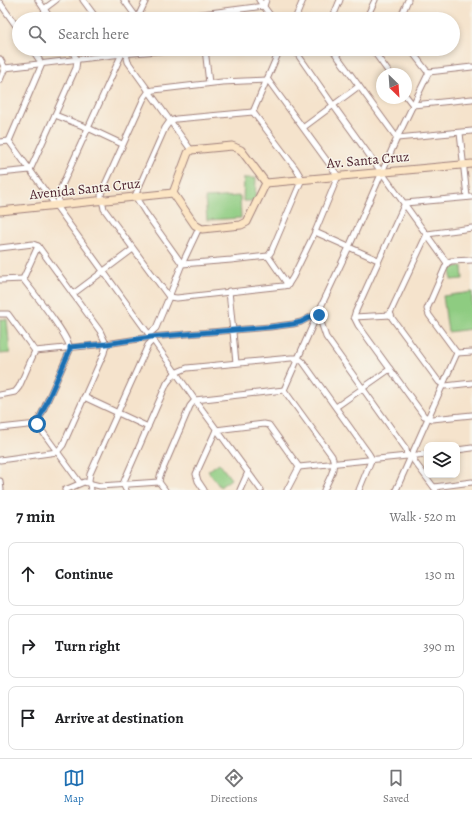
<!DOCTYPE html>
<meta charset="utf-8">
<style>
body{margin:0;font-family:Alegreya,serif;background:#f2f2f2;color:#202124}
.controls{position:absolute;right:12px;bottom:12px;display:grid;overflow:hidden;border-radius:8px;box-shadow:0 2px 6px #0003}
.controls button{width:36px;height:36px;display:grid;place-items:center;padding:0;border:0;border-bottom:1px solid #e0e0e0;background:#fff;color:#202124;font:20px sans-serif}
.compass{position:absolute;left:376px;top:68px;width:36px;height:36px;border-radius:50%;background:#fff;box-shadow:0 2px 6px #0003;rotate:155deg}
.stop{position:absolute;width:12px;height:12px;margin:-9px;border:3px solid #1f6fb2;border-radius:50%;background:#fff}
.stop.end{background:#1f6fb2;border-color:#fff;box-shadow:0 1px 4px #0008}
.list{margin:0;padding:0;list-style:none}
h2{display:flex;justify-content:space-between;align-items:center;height:52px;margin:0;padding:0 16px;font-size:17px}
h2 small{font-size:13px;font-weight:400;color:#757577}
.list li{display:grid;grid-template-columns:26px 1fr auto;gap:12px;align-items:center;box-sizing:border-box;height:64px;margin:0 8px 8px;padding:0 8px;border:1px solid #e0e0e0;border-radius:8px}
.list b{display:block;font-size:15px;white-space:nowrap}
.list em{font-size:13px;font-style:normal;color:#757577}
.icon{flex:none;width:22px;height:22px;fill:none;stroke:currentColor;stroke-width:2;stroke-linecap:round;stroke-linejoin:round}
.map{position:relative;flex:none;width:472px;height:490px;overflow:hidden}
.search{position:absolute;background:#fff;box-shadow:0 2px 6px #0003;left:12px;right:12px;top:12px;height:44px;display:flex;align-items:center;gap:10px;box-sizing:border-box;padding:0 14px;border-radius:22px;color:#757577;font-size:15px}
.sheet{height:268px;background:#fff}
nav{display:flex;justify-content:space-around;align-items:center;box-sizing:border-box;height:56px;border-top:1px solid #e0e0e0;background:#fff;font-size:11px;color:#757577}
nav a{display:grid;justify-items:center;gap:2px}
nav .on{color:#1f6fb2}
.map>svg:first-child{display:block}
</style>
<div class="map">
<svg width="472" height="490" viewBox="0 0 472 490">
<rect width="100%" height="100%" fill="#f7f3e8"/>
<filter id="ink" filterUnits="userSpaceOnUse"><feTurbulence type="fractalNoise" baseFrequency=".025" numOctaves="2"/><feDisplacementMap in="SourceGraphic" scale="8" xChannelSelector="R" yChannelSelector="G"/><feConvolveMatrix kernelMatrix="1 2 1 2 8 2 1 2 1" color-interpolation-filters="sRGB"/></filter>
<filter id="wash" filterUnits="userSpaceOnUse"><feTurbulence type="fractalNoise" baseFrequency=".012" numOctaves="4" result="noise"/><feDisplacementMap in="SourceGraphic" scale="16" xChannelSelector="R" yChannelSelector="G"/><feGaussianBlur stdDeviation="0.9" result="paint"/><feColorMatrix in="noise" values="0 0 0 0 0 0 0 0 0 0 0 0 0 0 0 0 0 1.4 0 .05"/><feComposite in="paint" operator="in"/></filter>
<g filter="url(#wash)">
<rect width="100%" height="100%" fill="#f5e3cc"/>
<g fill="#8ecc81" stroke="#6c7656">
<path d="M244,178H256L255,201H243Z"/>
<path d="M240,196L241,218L207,220L205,198Z"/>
<path d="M462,266L463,279L451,280V267Z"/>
<path d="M472,292V329L448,332L443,296Z"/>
<path d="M0,319H7L10,353L0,354Z"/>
<path d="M219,463L231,479L220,487L208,471Z"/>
</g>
</g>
<g filter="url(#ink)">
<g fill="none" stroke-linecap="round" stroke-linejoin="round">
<g stroke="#a0817c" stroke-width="7">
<g id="street">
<path d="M38,0L51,19"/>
<path d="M83,0L97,19"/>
<path d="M124,0L137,18L142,19"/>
<path d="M259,0L273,19"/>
<path d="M0,3L19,30"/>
<path d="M44,9L56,0"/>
<path d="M137,19L146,0"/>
<path d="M147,19L202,14L264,6L266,0"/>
<path d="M295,19L303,0"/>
<path d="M332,19L340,0"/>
<path d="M366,19L375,0"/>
<path d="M400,19L408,0"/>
<path d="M205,49L209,83"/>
<path d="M294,49L333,105L447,263"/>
<path d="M332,49L397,138L472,131"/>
<path d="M372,49L390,74"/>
<path d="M410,49L426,70L429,72L472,67"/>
<path d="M126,54L128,62L191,150"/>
<path d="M0,59L5,68L0,80"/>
<path d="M5,68L122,54L182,49"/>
<path d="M406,96L413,105L472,99"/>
<path d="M253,112L280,49"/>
<path d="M55,115L88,128L122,144"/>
<path d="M304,127L359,86"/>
<path d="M460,133L467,197"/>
<path d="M9,141L153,340L195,400L261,490"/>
<path d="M9,141L42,64L32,49"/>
<path d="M0,142L9,141"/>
<path d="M30,170L76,68L77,60L71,49"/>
<path d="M0,173L30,170"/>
<path d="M472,197L405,203L355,313L354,317L358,325L424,416L432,419L472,415"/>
<path d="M58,204L59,192L124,49"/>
<path d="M472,228L427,234L390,313L392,318L439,382L445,386L472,383"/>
<path d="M315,232L378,260"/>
<path d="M0,248L33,244L38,246L100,331L106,344L104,353L63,445L57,452L0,460"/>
<path d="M268,256L288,285"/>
<path d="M182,264L231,260L268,256L271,252L302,179L296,169L253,112"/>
<path d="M182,264L145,212L135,196L165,128L170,121L176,119L253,112"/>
<path d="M23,279L38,246"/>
<path d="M0,280L23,279C32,291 71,338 70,350L37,424L0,428"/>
<path d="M229,291L236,363"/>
<path d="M73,294L133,249"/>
<path d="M169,297L182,264L199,228"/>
<path d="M318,313L326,337L406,449L407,456"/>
<path d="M0,314H8L35,351L19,387L15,392L0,395"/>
<path d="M354,317L391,315"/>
<path d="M149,334L156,328L169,297L177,298L283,286L288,285L293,277L315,232L338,176L268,80L222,82L154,90L149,91L144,98L103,189L101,195L104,209L169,297"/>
<path d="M35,351L106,344L151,337L270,327L293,324L301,322L318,313"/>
<path d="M457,353L429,315L427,309L447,263L451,261L472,260"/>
<path d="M457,353L472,352"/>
<path d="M284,390L318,313L349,247L397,138L429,72"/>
<path d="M284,390L332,456C337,469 329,478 324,490"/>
<path d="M84,397L148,427"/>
<path d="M336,407L390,369"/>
<path d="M37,424L80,483"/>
<path d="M457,450L472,448"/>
<path d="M414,455V461L436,490"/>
<path d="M299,467L427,454"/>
<path d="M0,481L1,490"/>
<path d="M434,487L472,482"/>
<path d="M65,490L84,482L100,486L159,482"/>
<path d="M91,490L89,480L90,474L148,345L153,340"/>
<path d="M126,490L123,484L125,479L167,383L175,373L187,368L291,358H298L303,362L369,454L372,459L370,463L359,490"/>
<path d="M165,490L159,482L160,476L190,406L195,400L284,390"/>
<path d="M204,490L198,481L196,474L216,430L264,424L269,425L299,467L287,490"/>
<path d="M240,490L248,472"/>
<path d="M396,490L457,353"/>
</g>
</g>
<g stroke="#a0817c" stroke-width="9">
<g id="secondary">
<path d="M232,146L241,150L266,183L247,222L241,225L202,229L195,225L173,193L188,153L191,150Z"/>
<path d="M266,183L472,164"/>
<path d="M0,211L173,193"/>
</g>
</g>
<use href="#street" stroke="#fff" stroke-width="5"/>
<use href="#secondary" stroke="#fce5c4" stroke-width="7"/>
</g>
</g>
<g fill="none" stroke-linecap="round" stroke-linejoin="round" filter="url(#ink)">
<path stroke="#1f6fb2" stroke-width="5" d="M37,424L70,350V347L106,344L151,337L270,327L293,324L301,322L318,313L319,315"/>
</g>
<g text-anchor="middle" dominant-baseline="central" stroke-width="3" stroke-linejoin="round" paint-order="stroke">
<g font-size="14" fill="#4a1f2b" stroke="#f7f3e8">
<text transform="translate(368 160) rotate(-5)">Av. Santa Cruz</text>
<text transform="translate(85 189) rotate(-6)">Avenida Santa Cruz</text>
</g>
</g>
</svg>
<div class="controls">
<button><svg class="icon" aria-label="layers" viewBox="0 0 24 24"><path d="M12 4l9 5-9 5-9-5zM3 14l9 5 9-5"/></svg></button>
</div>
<svg class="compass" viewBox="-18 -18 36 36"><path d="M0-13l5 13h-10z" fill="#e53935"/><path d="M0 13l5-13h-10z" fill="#757577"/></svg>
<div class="stop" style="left:37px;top:424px"></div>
<div class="stop end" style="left:319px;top:315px"></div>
<div class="search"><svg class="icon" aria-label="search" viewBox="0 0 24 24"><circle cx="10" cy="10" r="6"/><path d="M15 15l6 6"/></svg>Search here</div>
</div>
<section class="sheet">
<h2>7 min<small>Walk · 520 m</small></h2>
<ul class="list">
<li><svg class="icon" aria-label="ahead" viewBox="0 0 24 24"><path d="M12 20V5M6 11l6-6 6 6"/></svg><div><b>Continue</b></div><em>130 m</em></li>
<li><svg class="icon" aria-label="right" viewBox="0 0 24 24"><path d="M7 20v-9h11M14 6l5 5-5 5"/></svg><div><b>Turn right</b></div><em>390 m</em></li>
<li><svg class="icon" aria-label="arrive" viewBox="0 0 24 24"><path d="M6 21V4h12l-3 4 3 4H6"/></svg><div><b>Arrive at destination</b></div></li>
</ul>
</section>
<nav>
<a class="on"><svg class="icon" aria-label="map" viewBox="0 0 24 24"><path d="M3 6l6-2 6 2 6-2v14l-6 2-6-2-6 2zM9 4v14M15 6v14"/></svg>Map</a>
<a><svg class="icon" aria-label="directions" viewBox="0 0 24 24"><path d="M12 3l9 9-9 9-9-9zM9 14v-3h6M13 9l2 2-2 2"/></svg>Directions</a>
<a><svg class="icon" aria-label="saved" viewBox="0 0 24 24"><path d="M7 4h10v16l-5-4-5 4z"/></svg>Saved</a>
</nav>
